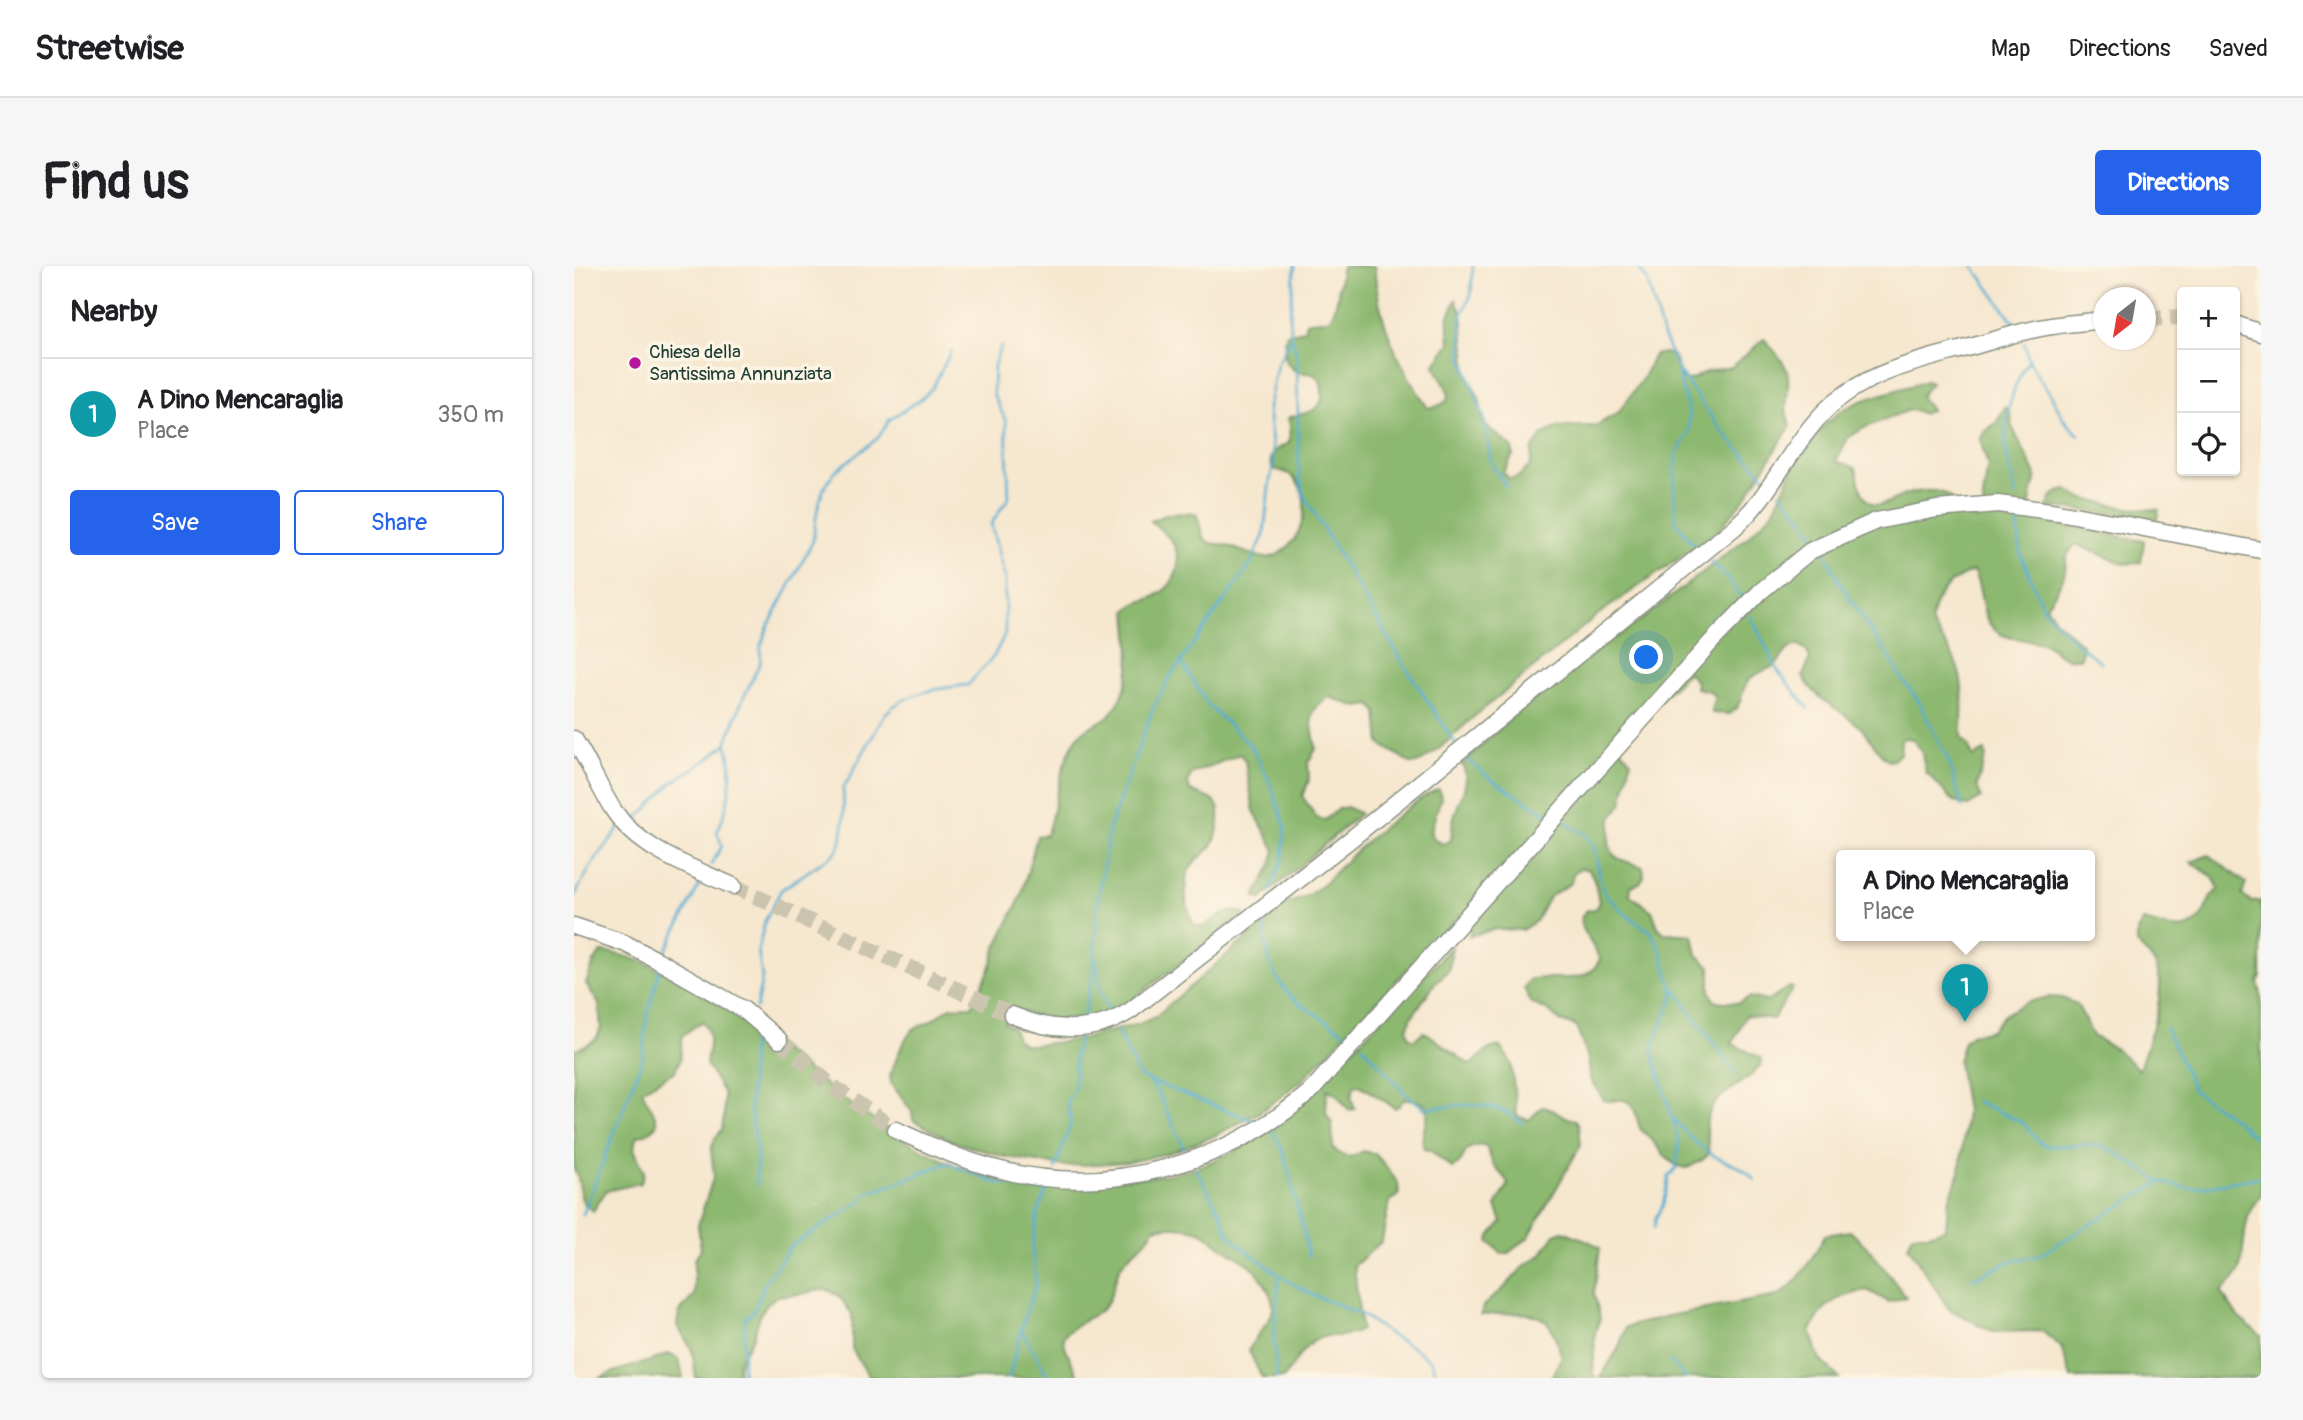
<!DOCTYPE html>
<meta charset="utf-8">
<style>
body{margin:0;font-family:Pangolin,sans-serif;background:#f6f6f6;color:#202124}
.controls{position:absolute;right:21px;top:21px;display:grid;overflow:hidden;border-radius:7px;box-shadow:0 2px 5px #0004}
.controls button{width:63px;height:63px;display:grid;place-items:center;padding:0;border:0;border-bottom:2px solid #e0e0e0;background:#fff;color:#202124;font:35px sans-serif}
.compass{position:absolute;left:1519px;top:21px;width:63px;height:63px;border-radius:50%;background:#fff;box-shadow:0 2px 5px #0004;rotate:211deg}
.you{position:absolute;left:1073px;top:392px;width:24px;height:24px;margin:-18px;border:5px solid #fff;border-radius:50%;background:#1a73e8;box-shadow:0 0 0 10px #1a73e833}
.badge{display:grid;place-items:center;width:46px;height:46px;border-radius:50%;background:#2563eb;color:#fff;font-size:23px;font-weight:700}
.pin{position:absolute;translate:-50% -58px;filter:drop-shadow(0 2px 4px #0008)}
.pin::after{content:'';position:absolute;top:37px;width:24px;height:21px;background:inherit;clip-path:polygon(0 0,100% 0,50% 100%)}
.popup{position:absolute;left:1262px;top:584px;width:259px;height:91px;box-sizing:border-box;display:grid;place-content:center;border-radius:7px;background:#fff;filter:drop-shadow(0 2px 5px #0005);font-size:23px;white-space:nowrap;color:#757577}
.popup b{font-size:26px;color:#202124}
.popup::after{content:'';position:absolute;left:50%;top:100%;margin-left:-14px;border:14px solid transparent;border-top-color:#fff}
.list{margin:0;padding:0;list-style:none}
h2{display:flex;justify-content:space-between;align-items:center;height:91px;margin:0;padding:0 28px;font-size:30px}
h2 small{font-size:23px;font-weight:400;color:#757577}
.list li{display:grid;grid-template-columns:46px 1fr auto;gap:21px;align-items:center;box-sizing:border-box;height:112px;padding:0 28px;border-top:2px solid #e0e0e0}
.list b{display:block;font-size:26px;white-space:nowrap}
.list p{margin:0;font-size:23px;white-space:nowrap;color:#757577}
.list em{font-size:23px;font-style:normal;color:#757577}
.actions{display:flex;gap:14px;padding:21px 28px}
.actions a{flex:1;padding:16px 0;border:2px solid #2563eb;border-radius:7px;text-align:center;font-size:24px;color:#2563eb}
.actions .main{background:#2563eb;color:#fff}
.icon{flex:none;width:38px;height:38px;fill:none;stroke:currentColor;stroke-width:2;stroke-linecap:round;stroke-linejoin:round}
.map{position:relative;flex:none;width:1687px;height:1112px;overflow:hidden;border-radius:7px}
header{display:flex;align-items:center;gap:42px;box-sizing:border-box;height:98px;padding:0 35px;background:#fff;border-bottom:2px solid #e0e0e0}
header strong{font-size:33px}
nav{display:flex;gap:38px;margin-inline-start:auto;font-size:24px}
.intro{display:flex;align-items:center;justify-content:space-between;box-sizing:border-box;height:168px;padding:0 42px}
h1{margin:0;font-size:49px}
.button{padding:18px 32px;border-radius:7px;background:#2563eb;color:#fff;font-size:24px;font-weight:700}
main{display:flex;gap:42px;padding:0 42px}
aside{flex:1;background:#fff;border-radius:7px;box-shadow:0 2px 5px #0004}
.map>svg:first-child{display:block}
</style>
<header>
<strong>Streetwise</strong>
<nav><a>Map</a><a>Directions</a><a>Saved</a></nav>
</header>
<div class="intro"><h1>Find us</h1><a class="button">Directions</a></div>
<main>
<aside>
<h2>Nearby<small></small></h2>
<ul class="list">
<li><span class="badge" style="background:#0f9aa8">1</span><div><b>A Dino Mencaraglia</b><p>Place</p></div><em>350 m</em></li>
</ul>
<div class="actions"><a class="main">Save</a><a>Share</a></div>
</aside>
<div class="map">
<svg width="1687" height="1112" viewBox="0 0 1687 1112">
<rect width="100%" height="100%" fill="#fcf5e5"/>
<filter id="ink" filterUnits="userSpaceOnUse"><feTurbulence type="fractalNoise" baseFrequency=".0143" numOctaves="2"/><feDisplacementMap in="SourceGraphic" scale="14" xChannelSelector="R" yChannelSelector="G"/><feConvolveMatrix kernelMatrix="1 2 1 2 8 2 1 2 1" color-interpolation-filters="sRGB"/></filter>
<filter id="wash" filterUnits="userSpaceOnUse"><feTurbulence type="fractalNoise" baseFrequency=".00686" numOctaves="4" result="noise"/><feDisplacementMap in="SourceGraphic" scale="28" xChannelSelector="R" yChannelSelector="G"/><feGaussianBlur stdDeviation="1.57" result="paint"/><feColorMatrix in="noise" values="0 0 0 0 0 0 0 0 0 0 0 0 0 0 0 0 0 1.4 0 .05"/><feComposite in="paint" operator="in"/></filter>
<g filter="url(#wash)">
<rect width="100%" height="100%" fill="#f6e7cf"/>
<g fill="#8cb870" stroke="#567a52" stroke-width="2">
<path d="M768,0H800C804,55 823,96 854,142C894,136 863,114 861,98L876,77L874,52L882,34L888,48L893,108L905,132L910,158L938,181L939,189L929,206L935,213L944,211L956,200L959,182L969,168L985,161L1021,160L1044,147L1069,112L1080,89L1090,87L1099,89L1108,113L1117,114L1132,106L1158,101L1190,73C1199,84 1212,95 1214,110C1216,128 1207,142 1217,159L1172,231L1143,266L1026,347L896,454L864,484L846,496L838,498L806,478L803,446L797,439L784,441L755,431C729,447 739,458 742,483L734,496L735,514L728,530L743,552L751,554L764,543L773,541L786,548L687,633L681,631L697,600L701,584L680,545L671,495L666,488L617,508L614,517L616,525C624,529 636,531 641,536C650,546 643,574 636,582C628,591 618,595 614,606C608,625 612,642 620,659L629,661C640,653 656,640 671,648L543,745L516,753L487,754L455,748L438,741L430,756L439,762L443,773L451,779H460L504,774L565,758L581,751L713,637C742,632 758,608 778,589C795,572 844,530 865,523L867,532L856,566L861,574L869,578L877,574C878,566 878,558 880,551C885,533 898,517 888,498L940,449L1013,391L1071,351L1174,271L1199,246L1224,192L1252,158L1266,145L1287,135L1352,115L1357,117L1346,130L1357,144L1349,148L1341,144L1332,145L1290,162L1274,172L1262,195L1282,202C1284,210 1285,220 1289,228C1298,247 1312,237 1326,231C1337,226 1356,222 1369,227C1386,234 1386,251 1407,254L1410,251L1409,232L1414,199L1406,174L1410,166L1423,156L1431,141L1435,143L1440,165L1462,209L1456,236L1458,253L1466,255L1479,229L1491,223L1506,232L1553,242L1585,244L1583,253L1479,241L1473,255L1477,257L1570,275L1567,296L1550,298L1502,278C1487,295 1495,290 1490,309C1487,320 1479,330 1472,340L1481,354L1508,378L1507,392C1502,392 1494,393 1490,391C1483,389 1479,381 1472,378C1451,371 1425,378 1413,353C1406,338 1408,320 1399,305C1372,316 1361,328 1357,357C1366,371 1377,384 1383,400C1392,423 1387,449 1388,472L1394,479L1399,491L1411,485L1412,490L1403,519L1407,532L1394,540C1375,539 1366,517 1352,507L1348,487L1339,473L1330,472L1327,474L1326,488L1319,494L1315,495C1303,487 1299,475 1290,465C1271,444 1242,436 1229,410L1236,392L1232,384L1225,379C1211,381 1211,390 1201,399C1193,405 1179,407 1173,416C1165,429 1171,436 1156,448L1138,447V439L1141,431L1136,425L1122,422L1123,417L1114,406L1043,478L1057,495L1048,538L1037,552L1035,578L1038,587L1045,593L1069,601L1070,610L1066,617L1057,620L1056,629L1078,645L1084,661L1090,667L1119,669L1123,689L1136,700V726L1140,735L1164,737L1176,731C1204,739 1193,732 1216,721L1219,722L1199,753L1172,749L1158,778L1187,792L1188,796C1175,819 1143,823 1134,850C1130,863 1136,876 1134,889L1127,895L1113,902C1090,900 1085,876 1067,864C1062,855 1063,835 1048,834C1041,833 1038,837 1030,834L1016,813L1014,793L1002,760L986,755L973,744L957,737L950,722L955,714C980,707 1013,723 1026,693L1008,661L1007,652L1012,645L1021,643L1025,636C1022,624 1022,613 1015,604L1006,602L999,608L997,617L975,631L962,655L948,664L922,663L895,670L897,663L885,649L726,816L686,846L638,871L595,887L555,896L490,900L432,891L380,876L339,854L338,846L317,817L316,809L329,777L339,763L355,756L377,741L398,740L416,703L423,679L447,631L463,570L472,569L475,561C483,532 487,493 505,469C513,459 528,458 536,448C562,421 556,378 553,345C561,335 571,336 582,330C603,318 611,296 597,274C592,267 583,261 577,255L594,248L621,247C627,255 625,264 630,272C635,280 646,277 654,280C659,282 689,293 694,292C727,285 743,233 718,210C713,205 705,205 698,202L697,193L700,185L715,177L716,159L714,152C729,146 751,148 748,125C748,119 747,113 742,110C737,106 731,107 725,106C708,101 709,82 713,68L730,64L732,56C740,53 747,56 754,53C765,47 764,13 768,0Z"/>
<path d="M1635,589L1672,617L1668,629L1677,636L1687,635V710L1684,716L1687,729V930C1666,948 1673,981 1665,1005C1662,1013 1653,1020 1647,1026L1664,1051L1687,1070V1112H1497L1487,1081L1468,1065L1419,1066L1375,1043L1334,980L1339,968H1355L1372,962L1374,937L1386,905L1392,845L1384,795L1390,775L1397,769L1417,764L1430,749L1453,736L1475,731L1488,732L1503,738L1519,770L1542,783L1565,804C1573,776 1596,726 1581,698C1576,691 1569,684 1563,677V665L1569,655C1591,660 1616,673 1630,646C1636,634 1634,632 1645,623L1639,611L1617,596Z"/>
<path d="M878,680L875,704L861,717L837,752L833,764L835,771L840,774L849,766L854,768L896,799C907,793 913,779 927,781L937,797L943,850L955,854L968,841C983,843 988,853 1002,854L1005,859L1007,879L1004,884L954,972L934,987L928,988L915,976L916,970L928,956L922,940L934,919C931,909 926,908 920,900C915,893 917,885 910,879C881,881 897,894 878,902L856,884L850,883C842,861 873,835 830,833L826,839L821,842L786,819L780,820L777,831L781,843L775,844L763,829L753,823L752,847L758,857L759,882C770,893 777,893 789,885L801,888L810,898L824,917L825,929L815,936L808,975L780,1000L787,1064C775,1071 767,1069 754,1070C731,1073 722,1096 710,1112H688L675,1085C680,1068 697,1058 699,1043C700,1034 696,1029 693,1022C678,992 665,995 641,976C635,971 632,967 623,964C610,961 593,960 580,962C573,979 558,984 548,998C539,1012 540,1032 528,1043C515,1054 499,1057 489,1072L492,1084L505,1112H296L278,1083V1048L264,1029L254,1024H241L228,1028L203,1030L194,1037L187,1047L179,1071L166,1093L164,1104L167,1112H122L118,1084L103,1059L105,1047L120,1029V994L127,983L124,959L140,909L137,884L141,872L148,864L150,851V828L132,798C134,780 140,771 128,755L108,770L106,794L101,805L68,824C73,837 81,844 83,858L74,867L62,871L60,883L70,906L67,917L32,925L19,945C0,934 11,922 0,903V784L12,779L22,773L27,762L25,738L12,718L20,696L27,686C85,688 182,762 227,799C292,853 380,917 469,919C493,919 518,915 542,913C558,912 574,911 590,909C626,904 665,885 696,863C715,849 732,829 749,812C793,769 836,725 878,680Z"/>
<path d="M989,965C1002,971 1015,973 1026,982L1020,1027L1026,1052L1021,1067L1019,1108L1023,1112H977L988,1090C984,1081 982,1072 978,1064C967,1039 928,1049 907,1049L909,1040L932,1020L950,1000L967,989L981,968Z"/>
<path d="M1276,965L1296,984L1332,1031L1315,1036L1293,1024C1260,1032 1251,1035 1236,1066L1246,1094L1265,1112H1026L1044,1083L1052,1061L1094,1050L1203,1030C1226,1017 1238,992 1251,969Z"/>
<path d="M94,1088L105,1093L109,1112H26C45,1101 72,1099 94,1088Z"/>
</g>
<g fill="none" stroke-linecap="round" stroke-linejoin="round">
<g stroke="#55add2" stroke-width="2.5">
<path d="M899,0L897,29L887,51L888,91L910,152L917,197L933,221"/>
<path d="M1063,0L1073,14L1089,70L1104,104L1148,165L1194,214"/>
<path d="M1399,0L1444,62"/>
<path d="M718,73L723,90L725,207L729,228L831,400L881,477"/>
<path d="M1450,76L1455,94L1465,112L1477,129L1490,154L1505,169"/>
<path d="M1104,108L1115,147V166L1103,187L1100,222L1102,256L1122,281"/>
<path d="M1205,225L1224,246L1242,272"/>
<path d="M1442,231C1440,214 1433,197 1432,181C1429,152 1439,118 1455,94"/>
<path d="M1443,247L1447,289L1470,344L1503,378L1527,396"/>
<path d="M1250,284L1266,317L1296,364L1317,393L1326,410L1345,436L1376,498L1388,541"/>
<path d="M1136,295L1151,309L1167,331"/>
<path d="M1176,349L1204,405L1234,442"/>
<path d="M607,395L634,439L678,481L697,519L711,560L709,592L696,625"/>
<path d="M888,490L919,514L972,547"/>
<path d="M55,554L66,550L99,516L134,493L152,478L168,435L186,397L187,379L194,361L239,275L243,245L249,224L260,206L304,172L316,153L347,133L359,121L377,85"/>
<path d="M990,555L1011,569L1019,578L1029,625L1051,648L1077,666L1088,687L1100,729L1078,783L1105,875L1102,902L1095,910L1089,939L1082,951L1080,962"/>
<path d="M137,599L148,580L143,566C155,541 161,506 153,479"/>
<path d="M0,631L17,600L45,562"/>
<path d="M690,647C690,682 695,713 724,736C740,749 759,757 775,770"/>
<path d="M90,689L127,616"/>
<path d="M522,693L527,728L536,746"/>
<path d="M1100,723L1162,808"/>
<path d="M182,742L188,712L184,684L191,655L207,624L261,587L267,577L270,552L269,523L311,448C331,426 366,422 394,419L420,390L431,368V313L417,258L435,231L432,155L419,128L420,99L427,80"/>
<path d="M509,752L519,708L524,634L535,563L578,445L595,412L676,299L690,269L695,220L700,196L694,142L703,99L717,72L716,49L721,0"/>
<path d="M178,759L176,843L183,889L182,919"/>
<path d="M1592,762L1620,825L1659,852L1687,877"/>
<path d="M543,765L566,811L682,856"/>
<path d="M788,779L831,827L850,842C887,841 916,830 948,857"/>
<path d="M575,815L584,827L612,886"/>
<path d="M1402,835L1449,857L1466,877L1473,880L1525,879L1536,883L1587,916L1615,923L1687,911"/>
<path d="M1099,852C1111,867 1123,879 1139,889C1156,900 1164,895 1181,914"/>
<path d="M696,862C710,880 714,902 719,924C725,949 731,965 734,990"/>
<path d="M481,903L497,857L493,835L501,821V787L505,771"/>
<path d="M622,903L646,946L654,966L664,978L712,1014L737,1028L788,1049L818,1070L840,1082L857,1095L861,1106"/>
<path d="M9,948L69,791L73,751L86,702"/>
<path d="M1398,1013L1439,994L1464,990L1586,916"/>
<path d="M447,1063L475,1112"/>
<path d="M1096,1095L1112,1112"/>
<path d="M168,1112L171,1052L180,1045L191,1017L217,980L286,936L292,927L310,922L373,897L420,916L473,925"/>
<path d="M435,1112L448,1060L462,1018L458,983L464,946L474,921"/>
<path d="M703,1112L700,1073L705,1011"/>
</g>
</g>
</g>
<g filter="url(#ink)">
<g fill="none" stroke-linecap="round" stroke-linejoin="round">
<g stroke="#cbc5b0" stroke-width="16" stroke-dasharray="16 8" stroke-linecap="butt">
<path d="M1572,53L1608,51"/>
<path d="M159,620L438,749"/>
<path d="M205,774L259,821L322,864"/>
</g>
<g stroke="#8a9282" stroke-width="19">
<g id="highway">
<path d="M1661,58L1687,67"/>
<path d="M0,473C15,496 25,522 40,545C67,585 117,601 159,620"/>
<path d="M0,660L50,677L83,694L170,744L205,774"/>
<path d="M438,749C478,766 518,769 556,745L777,573L1161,261C1199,227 1217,178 1253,143C1290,107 1341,96 1389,83C1417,76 1444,65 1472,61C1488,58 1504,57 1520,55"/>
<path d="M322,864C357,880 390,895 427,904C535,932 654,897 737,825L1138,375L1187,325L1236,285L1302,255L1363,243L1424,238L1484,246L1687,284"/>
</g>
</g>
<use href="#highway" stroke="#fff" stroke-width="16"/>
</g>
</g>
<circle fill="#b5179e" stroke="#fcf5e5" stroke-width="2.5" cx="61" cy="97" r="7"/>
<g text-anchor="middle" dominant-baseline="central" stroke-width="7" stroke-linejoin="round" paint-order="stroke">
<g font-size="19" fill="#1f3d34" stroke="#fcf5e5" text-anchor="start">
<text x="75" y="86">Chiesa della<tspan x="75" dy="22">Santissima Annunziata</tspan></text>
</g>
</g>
</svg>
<div class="controls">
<button>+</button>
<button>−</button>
<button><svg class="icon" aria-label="locate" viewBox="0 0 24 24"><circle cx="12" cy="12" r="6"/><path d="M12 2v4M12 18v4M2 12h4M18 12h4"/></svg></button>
</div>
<svg class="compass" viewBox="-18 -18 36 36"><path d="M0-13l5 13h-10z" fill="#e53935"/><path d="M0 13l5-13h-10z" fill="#757577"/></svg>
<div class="you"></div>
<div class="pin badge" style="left:1391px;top:756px;background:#0f9aa8">1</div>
<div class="popup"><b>A Dino Mencaraglia</b>Place</div>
</div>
</main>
